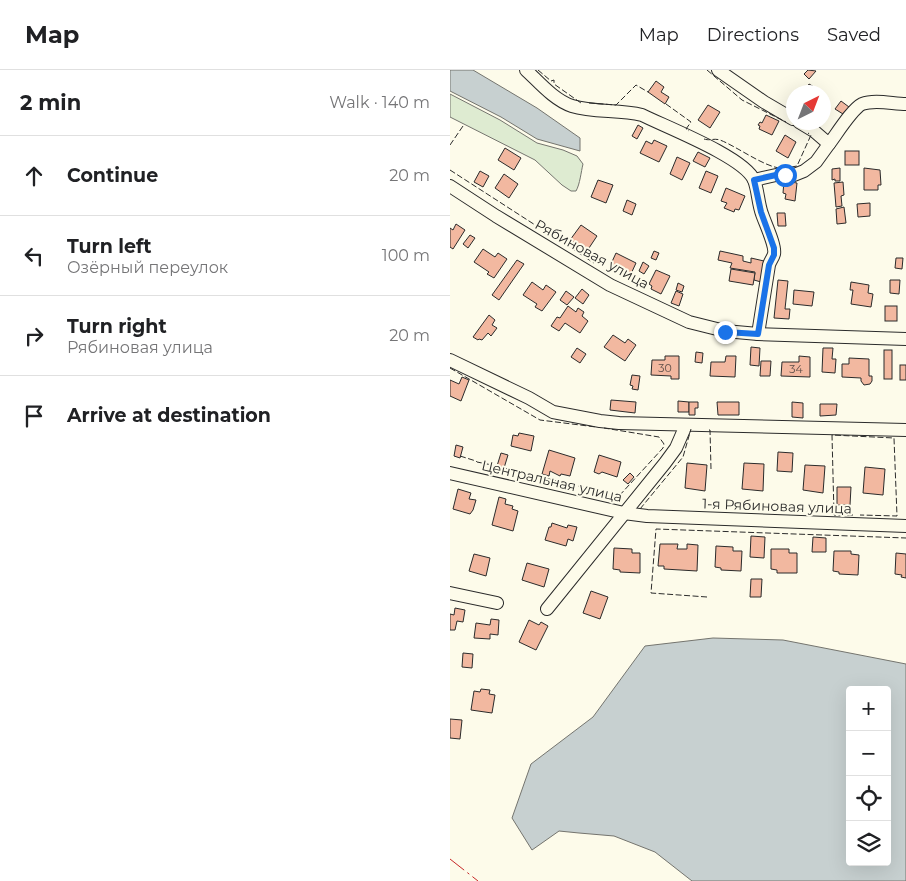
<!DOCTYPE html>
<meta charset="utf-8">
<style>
body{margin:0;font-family:Montserrat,sans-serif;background:#f2f2f2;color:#202124}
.controls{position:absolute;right:15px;bottom:15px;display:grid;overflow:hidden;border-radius:5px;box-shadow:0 5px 20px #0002}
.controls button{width:45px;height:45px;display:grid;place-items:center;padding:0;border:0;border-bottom:1px solid #e0e0e0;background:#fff;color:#202124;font:25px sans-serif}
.compass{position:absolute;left:336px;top:15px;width:45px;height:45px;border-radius:50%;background:#fff;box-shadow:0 5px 20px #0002;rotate:42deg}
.stop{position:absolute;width:15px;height:15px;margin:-11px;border:4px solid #1a73e8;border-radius:50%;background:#fff}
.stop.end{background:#1a73e8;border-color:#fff;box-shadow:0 1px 5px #0008}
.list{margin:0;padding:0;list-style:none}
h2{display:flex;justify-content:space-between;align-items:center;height:65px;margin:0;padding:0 20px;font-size:21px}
h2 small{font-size:16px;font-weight:400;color:#757577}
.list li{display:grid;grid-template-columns:32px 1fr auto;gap:15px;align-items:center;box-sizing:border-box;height:80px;padding:0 20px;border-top:1px solid #e0e0e0}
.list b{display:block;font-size:19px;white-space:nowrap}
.list p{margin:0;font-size:16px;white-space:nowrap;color:#757577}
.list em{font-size:16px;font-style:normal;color:#757577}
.icon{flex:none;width:28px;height:28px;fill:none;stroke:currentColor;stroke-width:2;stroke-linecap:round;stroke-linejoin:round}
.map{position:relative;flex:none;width:456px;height:811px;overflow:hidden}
header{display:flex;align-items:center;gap:30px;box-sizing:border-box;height:70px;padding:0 25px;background:#fff;border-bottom:1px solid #e0e0e0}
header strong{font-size:24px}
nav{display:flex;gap:28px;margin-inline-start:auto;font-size:18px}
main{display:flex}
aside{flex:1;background:#fff}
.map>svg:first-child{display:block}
</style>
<header>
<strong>Map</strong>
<nav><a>Map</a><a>Directions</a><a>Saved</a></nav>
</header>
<main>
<aside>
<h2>2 min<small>Walk · 140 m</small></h2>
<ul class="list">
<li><svg class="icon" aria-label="ahead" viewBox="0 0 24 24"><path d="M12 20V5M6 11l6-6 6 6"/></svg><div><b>Continue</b></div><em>20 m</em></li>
<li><svg class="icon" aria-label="left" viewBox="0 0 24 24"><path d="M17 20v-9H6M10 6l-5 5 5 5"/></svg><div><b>Turn left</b><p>Озёрный переулок</p></div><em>100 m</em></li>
<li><svg class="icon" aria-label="right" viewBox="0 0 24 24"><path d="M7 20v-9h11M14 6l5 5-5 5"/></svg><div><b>Turn right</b><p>Рябиновая улица</p></div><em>20 m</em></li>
<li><svg class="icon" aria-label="arrive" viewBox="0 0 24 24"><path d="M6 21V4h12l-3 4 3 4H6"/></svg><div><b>Arrive at destination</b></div></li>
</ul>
</aside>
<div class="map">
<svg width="456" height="811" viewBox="0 0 456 811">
<rect width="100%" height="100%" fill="#fdfbea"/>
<path fill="#deebd1" stroke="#74746e" d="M0,24L50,50L87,73L113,80L127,86L133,94C131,102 130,114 126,121H121L112,115L85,90L0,47Z"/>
<g fill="#c7d0d0" stroke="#74746e" fill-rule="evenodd">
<path d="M0,0H23L87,38L130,68V81L87,69L51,47L0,21Z"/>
<path d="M263,568L333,570L456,594V811H242L205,782L164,766L129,763L109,761L82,780L62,748L81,694L143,647L195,576ZM400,620H437V792H400Z"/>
</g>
<g fill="#f2b8a0" stroke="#2b2b2b">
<path d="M358,0L366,1L359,9L354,4Z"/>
<path d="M206,11L214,17L211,22L219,27L215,34L198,22Z"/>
<path d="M359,14L373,22H354Z"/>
<path d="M391,31L399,37L393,44L385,39Z"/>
<path d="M258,35L270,42L260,58L248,50Z"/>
<path d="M316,45L329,51L322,65L309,59L310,56L308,55L310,52L312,53Z"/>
<path d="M188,55L193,58L187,69L182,66Z"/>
<path d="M335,65L346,72L338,88L326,81Z"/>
<path d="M204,70L217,76L209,92L190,83L196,71L202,74Z"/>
<path d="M55,78L71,88L64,100L48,90Z"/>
<rect x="395" y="81" width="14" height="14"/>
<path d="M248,82L260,88L255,97L243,91Z"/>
<path d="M227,87L240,93L232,110L220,104Z"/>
<path d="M390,98V111H385V109L382,110V99Z"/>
<path d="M414,98L430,100L431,115H428V120H414Z"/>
<path d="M30,101L39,106L33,117L24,112Z"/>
<path d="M256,101L268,106L261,123L249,118Z"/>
<path d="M54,104L68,114L59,128L45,118Z"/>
<path d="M148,110L163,115L156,133L141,127Z"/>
<path d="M334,111L347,113L345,131L335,129L336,124L333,123Z"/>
<path d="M393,112L394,125L391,126L392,136L386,137L384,113Z"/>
<path d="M276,118L295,126L289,140L285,139L284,142L274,138L277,133L271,131Z"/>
<path d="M177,130L186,134L182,145L173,141Z"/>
<path d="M420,133V146L408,147L407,134Z"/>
<path d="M394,137L396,153L387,154L386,139Z"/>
<path d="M327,143H335L336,156H328Z"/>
<path d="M6,154L15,160L3,179L0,177V158L3,160Z"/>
<path d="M131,155L147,166L137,181L120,170Z"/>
<path d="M20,165L25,168L18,178L13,174Z"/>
<path d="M33,179L45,187L48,183L57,189L44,208L37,204L39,202L24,192Z"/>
<path d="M204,181L209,183L206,190L201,188Z"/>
<path d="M270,181L293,186V191L301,193V188L314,191L311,212L304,210L305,202L280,198L282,193L268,190Z"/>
<path d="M166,183L186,193L180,206L160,196Z"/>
<path d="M446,188H453L452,199L445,198Z"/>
<path d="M67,190L74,194L49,230L42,225Z"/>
<path d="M193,192L199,196L194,204L189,201Z"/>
<path d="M281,199L305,203L303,215L279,211Z"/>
<path d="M206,200L220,206L211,224L201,219L202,216L199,214Z"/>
<path d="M328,210L338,211L335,239H340L339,249L324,248Z"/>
<path d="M440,210H450L449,224L440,223Z"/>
<path d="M82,212L93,220L96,215L106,222L92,241L85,237L87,234L73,225Z"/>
<path d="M401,212L419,215L418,223L423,224L421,237L401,234L403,220H400Z"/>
<path d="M228,213L234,216L232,222L226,220Z"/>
<path d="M132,219L139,225L133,234L125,228Z"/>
<path d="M344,220L364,222L362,236L343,234Z"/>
<path d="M116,221L124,227L117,235L110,230Z"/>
<path d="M226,221L233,224L229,236L221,233Z"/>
<path d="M118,236L126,242L128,238L134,242L132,246L138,251L130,263L115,253L109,261L101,256L107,247L110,248Z"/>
<rect x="435" y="236" width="12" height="15"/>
<path d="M39,245L45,250L42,255L47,258L41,266L38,263L32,270L29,269L28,270L23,267Z"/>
<path d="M163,265L175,273L178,269L186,275L175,291L154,277Z"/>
<path d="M301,277L310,278L309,296L300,295Z"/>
<path d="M127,278L136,284L130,293L121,287Z"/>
<path d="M373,278H383L382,289H386L385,303L372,302Z"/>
<rect x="434" y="280" width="8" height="29"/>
<path d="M246,282L253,283L252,293L245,292Z"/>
<path d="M215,286H229V309H221V306L201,305L202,290H215Z"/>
<path d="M276,286H286L285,307L260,306L261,292H275Z"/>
<path d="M349,286L360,287V307L331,306L332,292H349Z"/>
<path d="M399,288L419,289V306H422V311L420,314L414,315L411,311V308L392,307V294H399Z"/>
<path d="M311,291H321L320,306H310Z"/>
<rect x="450" y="295" width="6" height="15"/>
<path d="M182,305L190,306L188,320L182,319L183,316L180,315Z"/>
<path d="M12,307L19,310L11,331L0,326V310L9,314Z"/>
<path d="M161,330L186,332L185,343L160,340Z"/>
<path d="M228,331L239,332V342H228Z"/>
<path d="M239,332H248V338H245V345H239Z"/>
<path d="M267,332H289V345H268Z"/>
<path d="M342,332L353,333V348L342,347Z"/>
<path d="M370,334H387L386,345L370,346Z"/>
<path d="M69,363L84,366L81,381L61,376L63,365L68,366Z"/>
<path d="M6,375L13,377L10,388L4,386Z"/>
<path d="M99,380L125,388L120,406L111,404L110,406L100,401L99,406L92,404Z"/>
<path d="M328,382L343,383L342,402L327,401Z"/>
<path d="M51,383L58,385L54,398L47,396Z"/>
<path d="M149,385L171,392L167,407L152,402L149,404L144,402Z"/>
<path d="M237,393L257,395L255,421L235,418Z"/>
<path d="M294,393L314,394L313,421L292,419Z"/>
<path d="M355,395L375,396L373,423L353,420Z"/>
<path d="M415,397L435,399L433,425L413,423Z"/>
<path d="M180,403L184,407L178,414L173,410Z"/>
<path d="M387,417H401L400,435H387Z"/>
<path d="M8,419L21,423L19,429L26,430L23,440L20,444L3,439Z"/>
<path d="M49,427L56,429L55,434L63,436L62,439L68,441L63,461L42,455Z"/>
<path d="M102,453L117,458L118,455L127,457L123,471L118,469L116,476L95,470L99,457H101Z"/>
<path d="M301,466L315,467L314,488L300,487Z"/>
<path d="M363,467L376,468V482H362Z"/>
<path d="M210,474H228L227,479H237V474L248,475L247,501L214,499V496H208Z"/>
<path d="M266,476L283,477V481H292L291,501L271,500V498L265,497Z"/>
<path d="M164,478L182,479V483H190V503L170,502V500L163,499Z"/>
<path d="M321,479H339V483H347V503H327V500L321,499Z"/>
<path d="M384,481H401V484L409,485L408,505L389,504V502L383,501Z"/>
<path d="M446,483L456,484V508L451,507L452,505L445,504Z"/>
<path d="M24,484L40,488L36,506L19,501Z"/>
<path d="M77,493L99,499L94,517L72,510Z"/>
<path d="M301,509H312L311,527H300Z"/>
<path d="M141,521L158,527L150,549L133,543Z"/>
<path d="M5,538L15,540L13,552L7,551L5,560H0V544L4,545Z"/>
<path d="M41,549L49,550L48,565L40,564V569L24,568L26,553L40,555Z"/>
<path d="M79,550L89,555L91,552L98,556L86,580L69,572Z"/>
<path d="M13,583L23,584L22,598L12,597Z"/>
<path d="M31,619L40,620L39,624L45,625L42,643L21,640L24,621L30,622Z"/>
<path d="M0,649L12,650L10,669L0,668Z"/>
</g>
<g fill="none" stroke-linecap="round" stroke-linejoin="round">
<g stroke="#2b2b2b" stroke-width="14">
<g id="minor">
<path d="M76,0C89,12 104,30 122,36C144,43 169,39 192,45C216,57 294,87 304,110C308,120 308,133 312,144C315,153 326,176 324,184C323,188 320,191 319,195L308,264"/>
<path d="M268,0L314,32L343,49"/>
<path d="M379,74C386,65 402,39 412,34C425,29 443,34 456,34"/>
<path d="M304,110L326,105H344L354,101L366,92L379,74L364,61L349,52"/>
<path d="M0,116L46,146L160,215L239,252L275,261L308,264L456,269"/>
<path d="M0,290L79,328L103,342L150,351L169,353L456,360"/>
<path d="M0,403L174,443L197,446L456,456"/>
<path d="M0,523L47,533"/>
<path d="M97,539L215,393L226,378L236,355"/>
</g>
</g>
<use href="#minor" stroke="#fdfbea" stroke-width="12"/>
<g stroke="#2b2b2b" stroke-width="1" stroke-dasharray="6 2.5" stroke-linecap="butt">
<path d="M88,0L101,11L104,10V14L131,33"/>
<path d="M257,0L292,30L336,52"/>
<path d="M139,33L166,35L186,15L198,22"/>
<path d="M216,34L241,52L236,59L239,61"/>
<path d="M254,69C260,71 264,68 270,70C286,76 316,98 331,98C336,98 342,97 347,96L361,65L358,63"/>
<path d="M0,75L13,56"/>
<path d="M0,100L144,193"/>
<path d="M0,298L90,350L146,357"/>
<path d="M259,360H260L261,399"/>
<path d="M10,386L26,391L27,392L47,396"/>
<path d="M54,398L169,426L213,378L214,374L209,367L154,358"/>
<path d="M190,439L233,387L241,359"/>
<path d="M403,445H384L382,365L444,368L447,446L410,445"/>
<path d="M257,527L201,523L206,459L456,468"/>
</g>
<path stroke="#c62828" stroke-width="1" stroke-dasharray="18 4 2.5 4" stroke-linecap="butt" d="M0,789L28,811"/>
</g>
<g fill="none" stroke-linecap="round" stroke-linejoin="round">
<path stroke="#1a73e8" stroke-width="6" d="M275,262L308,264L319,195L324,185V178L311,142L304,110L326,105H335"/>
</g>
<g text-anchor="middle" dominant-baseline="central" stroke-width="4" stroke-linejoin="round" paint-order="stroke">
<g font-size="11" fill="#5d4e48">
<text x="215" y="298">30</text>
<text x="346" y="299">34</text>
</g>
<g font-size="14" fill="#2b2b2b" stroke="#fdfbea">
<text transform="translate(142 184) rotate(29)">Рябиновая улица</text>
<text transform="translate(102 411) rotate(13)">Центральная улица</text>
<text transform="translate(327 436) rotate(2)">1-я Рябиновая улица</text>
</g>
</g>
</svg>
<div class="controls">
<button>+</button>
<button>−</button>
<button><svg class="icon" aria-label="locate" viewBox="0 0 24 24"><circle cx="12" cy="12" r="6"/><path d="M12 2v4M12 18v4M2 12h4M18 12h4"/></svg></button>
<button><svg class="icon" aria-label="layers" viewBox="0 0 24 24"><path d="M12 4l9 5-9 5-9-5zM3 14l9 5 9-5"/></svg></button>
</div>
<svg class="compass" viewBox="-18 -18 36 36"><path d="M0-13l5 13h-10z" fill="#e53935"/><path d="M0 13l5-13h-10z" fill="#757577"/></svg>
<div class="stop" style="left:335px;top:105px"></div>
<div class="stop end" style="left:275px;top:262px"></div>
</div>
</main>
